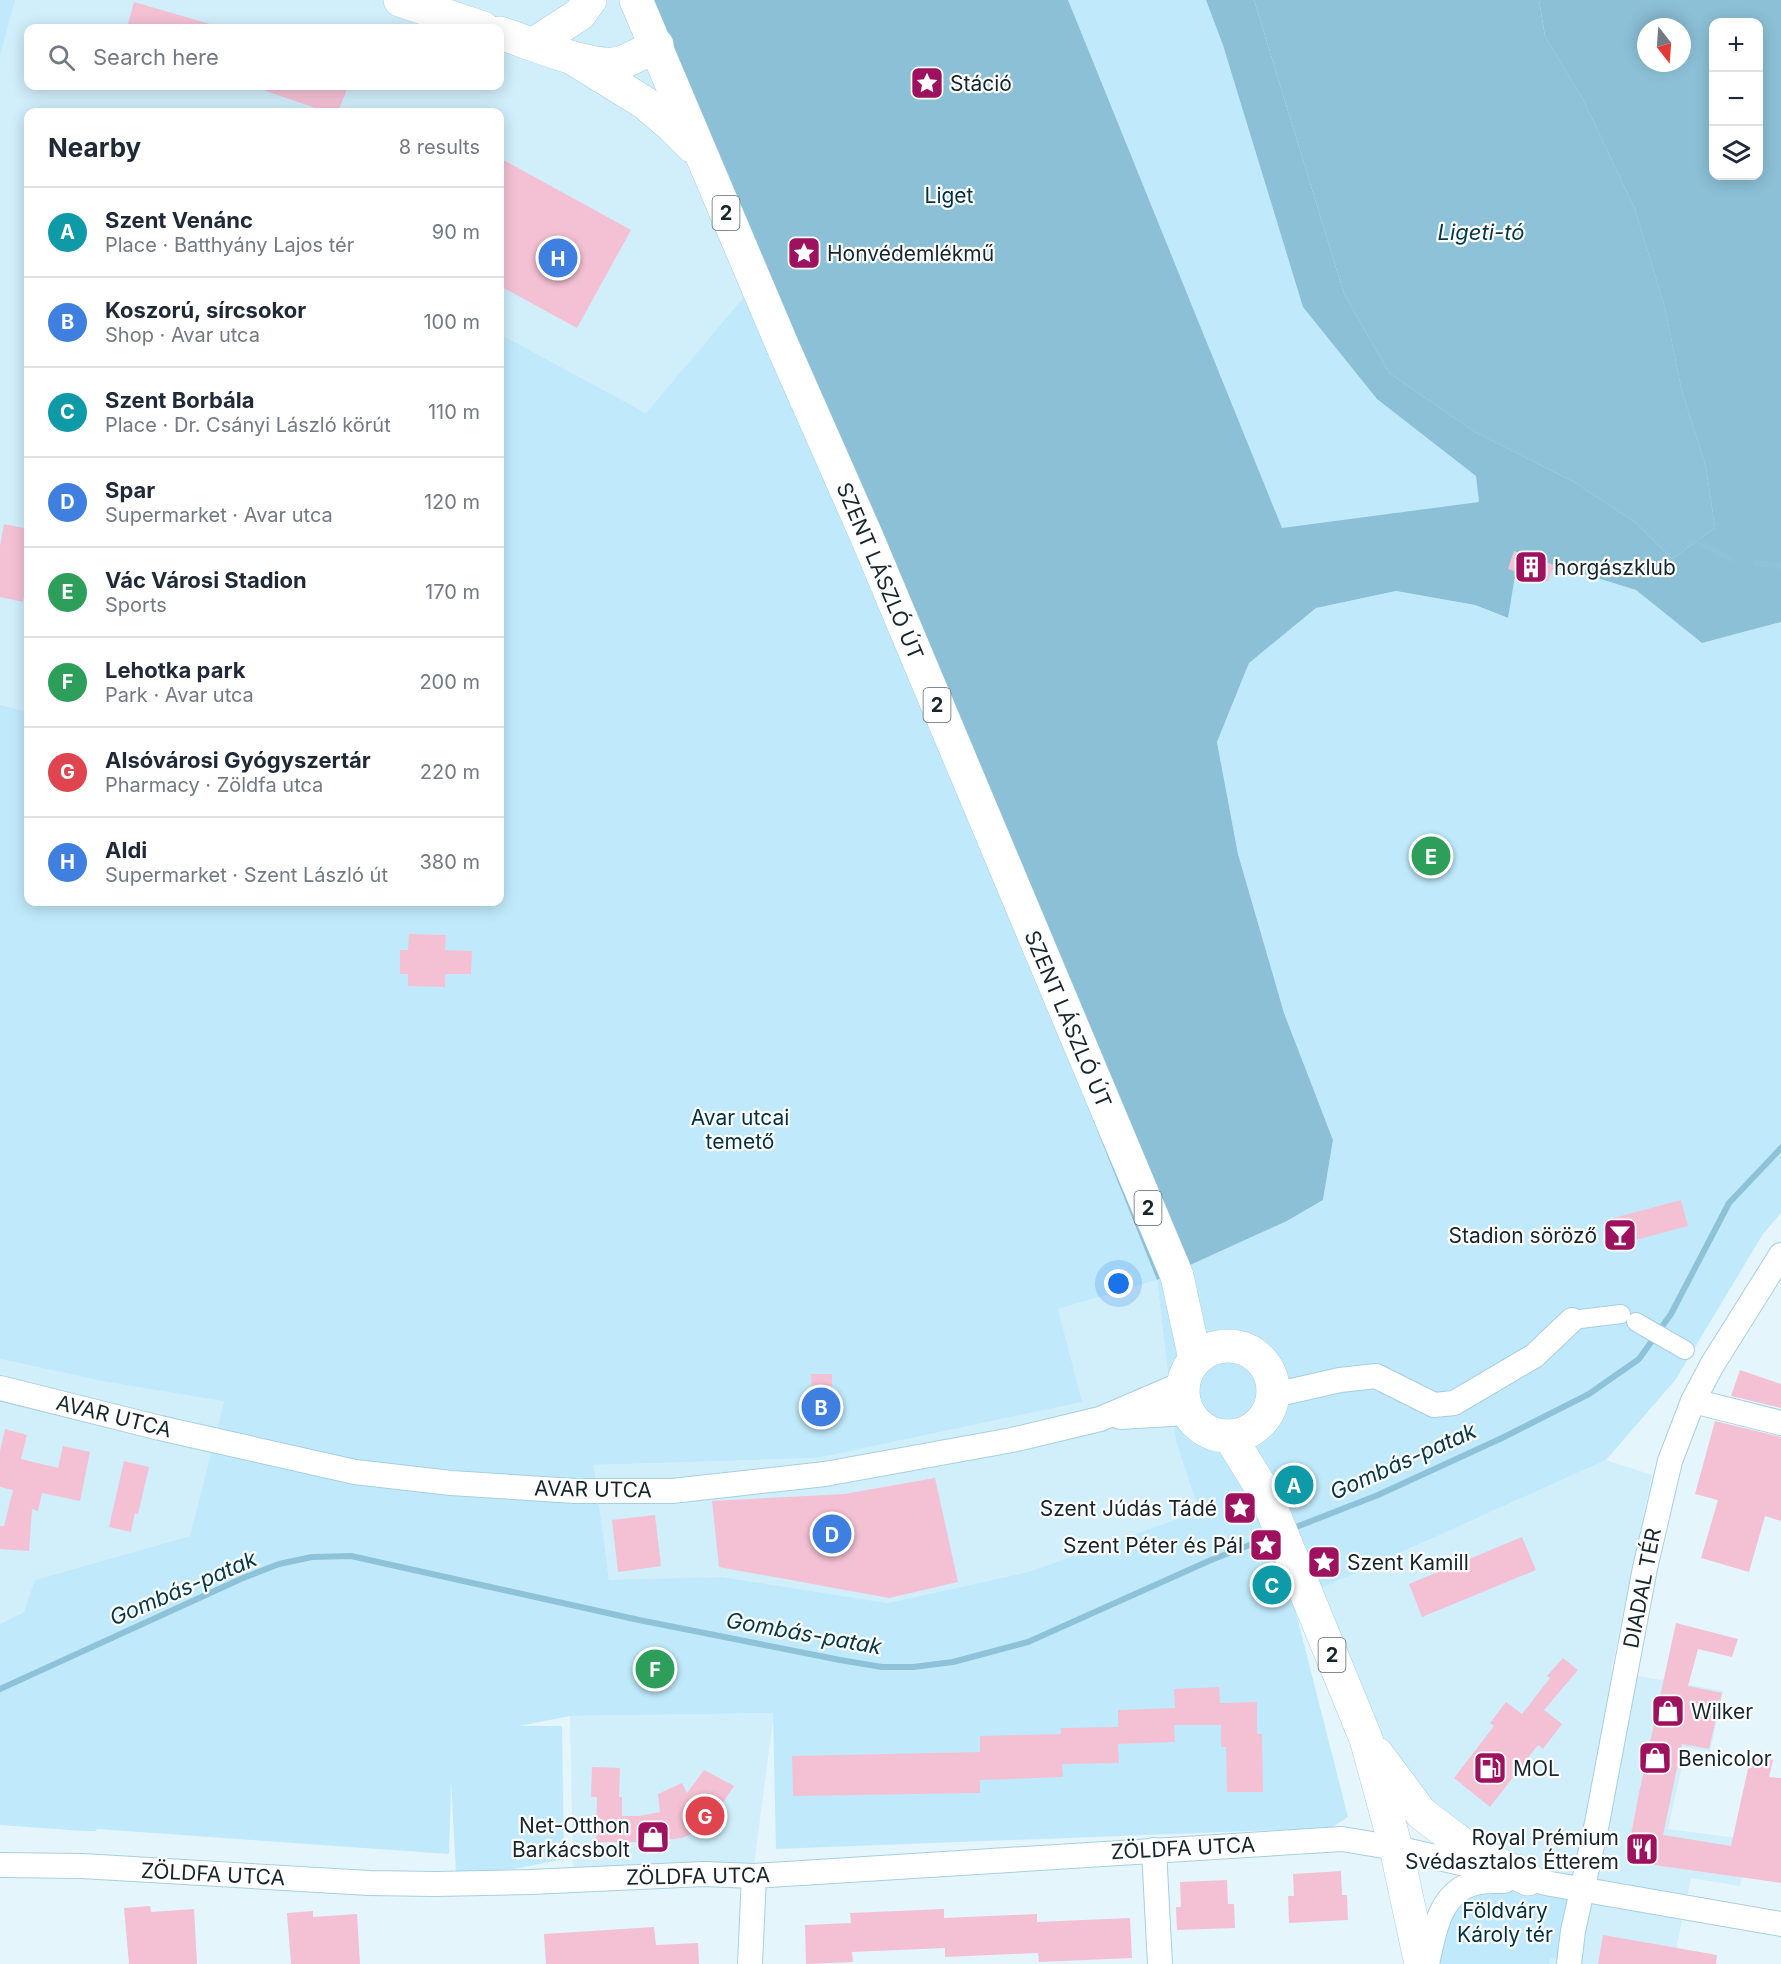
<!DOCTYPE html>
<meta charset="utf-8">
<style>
body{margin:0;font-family:Inter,sans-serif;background:#f2f2f3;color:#1f2937}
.controls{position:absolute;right:18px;top:18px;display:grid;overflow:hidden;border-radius:12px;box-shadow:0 3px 15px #0003}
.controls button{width:54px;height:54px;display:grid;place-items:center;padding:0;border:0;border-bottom:2px solid #e0e1e3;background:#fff;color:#1f2937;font:30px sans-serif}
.compass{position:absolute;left:1637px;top:18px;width:54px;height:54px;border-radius:50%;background:#fff;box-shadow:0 3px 15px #0003;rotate:163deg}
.you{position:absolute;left:1119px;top:1284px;width:21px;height:21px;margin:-15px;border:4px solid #fff;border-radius:50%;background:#1a73e8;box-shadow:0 0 0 9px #1a73e833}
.badge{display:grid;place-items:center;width:39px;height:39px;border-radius:50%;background:#db2777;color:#fff;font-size:20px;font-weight:700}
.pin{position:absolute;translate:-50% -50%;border:3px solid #fff;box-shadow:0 2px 6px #0006}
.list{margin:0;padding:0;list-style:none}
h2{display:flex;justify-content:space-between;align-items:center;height:78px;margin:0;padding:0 24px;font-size:26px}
h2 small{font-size:20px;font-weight:400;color:#747a83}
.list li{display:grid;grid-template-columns:39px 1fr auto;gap:18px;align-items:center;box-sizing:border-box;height:90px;padding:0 24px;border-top:2px solid #e0e1e3}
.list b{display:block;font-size:22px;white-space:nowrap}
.list p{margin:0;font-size:20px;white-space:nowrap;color:#747a83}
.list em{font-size:20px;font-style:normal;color:#747a83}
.icon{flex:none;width:33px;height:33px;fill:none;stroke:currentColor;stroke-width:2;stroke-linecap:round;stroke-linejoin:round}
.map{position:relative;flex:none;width:1781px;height:1964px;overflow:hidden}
.search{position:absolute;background:#fff;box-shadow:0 3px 15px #0003;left:24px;top:24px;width:480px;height:66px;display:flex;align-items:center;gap:15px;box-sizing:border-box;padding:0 21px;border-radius:12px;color:#747a83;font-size:22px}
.panel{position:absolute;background:#fff;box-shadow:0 3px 15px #0003;left:24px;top:108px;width:480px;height:798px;border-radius:12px}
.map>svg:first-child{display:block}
</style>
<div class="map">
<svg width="1781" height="1964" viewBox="0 0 1781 1964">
<rect width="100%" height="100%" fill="#e5f5fc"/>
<g fill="#d1eefb" fill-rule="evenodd">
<path d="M15,0H627L752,287L646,413L500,334V112H28V712L0,705V57ZM28,28H500V86H28Z"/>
<path d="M1157,1280L1176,1442L1199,1511L1028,1572L888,1603L722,1577L609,1581L594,1465L818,1458L1081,1402L1058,1309Z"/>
<path d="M0,1359L102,1381L224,1400L190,1536L36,1580L24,1612L0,1624Z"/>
<path d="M1606,1460L1652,1475L1611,1671L1723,1691L1710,1752L1686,1748L1668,1829L1752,1840L1740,1886L1691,1878L1673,1964H1545L1561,1873L1541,1870L1442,1819L1400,1769L1362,1697L1317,1590Z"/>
<path d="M774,1713L754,1865L573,1870L570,1716Z"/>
</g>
<g fill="#c0eafb" fill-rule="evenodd">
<path d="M0,0H15L0,57Z"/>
<path d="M666,0H1254L1344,294L1636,523L1539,0H1756L1781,31V614L1648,586L1530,557L1307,597L1258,655L1315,608L1396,591L1475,605L1507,618L1516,570L1568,569L1636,590L1702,643L1781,622V1213L1763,1234L1676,1379L1606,1460L1293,1601L1348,1817L1331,1828L776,1849L773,1713L570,1716L519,1726H562L564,1859L514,1869L456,1873L451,1781L449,1854L97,1829L96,1831H84L0,1825V1624L24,1612L35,1580L190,1536L224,1401L102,1381L0,1359V705L28,712V902H500V334L646,413L752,287L771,313L1157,1280L1287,1221L1323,1200L1333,1140L1284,1013L1238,854L1217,742L1247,668ZM1714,22H1758V176H1714ZM1646,27H1682V63H1646ZM1157,1280L1176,1442L1199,1511L1028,1572L888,1603L722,1577L609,1580L594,1465L818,1458L1082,1402L1058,1309Z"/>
<path d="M1464,1887L1583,1890L1569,1960L1550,1958L1549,1964H1427Z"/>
</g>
<path fill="#8cc0d6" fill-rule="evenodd" d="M627,0H1068L1282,528L1479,502L1476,476L1377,399L1303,307L1223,45L1206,0H1254L1344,294L1389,373L1475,432L1574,482L1636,523L1672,559L1715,528L1706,467L1681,387L1665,308L1635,209L1583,99L1545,36L1539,0H1781V622L1702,643L1636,590L1568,569L1516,570L1508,618L1475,605L1396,591L1316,608L1249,663L1217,742L1238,854L1284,1013L1333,1140L1323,1200L1287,1221L1157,1280L771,314ZM1714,22H1758V176H1714ZM1646,27H1682V63H1646Z"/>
<path fill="#8dc2d8" d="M1254,0H1539L1545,36L1583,99L1635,209L1665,308L1681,387L1706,467L1715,528L1672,559L1636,523L1574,482L1475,432L1389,373L1344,294Z"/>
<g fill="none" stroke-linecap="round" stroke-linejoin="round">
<g stroke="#8dc2d8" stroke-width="6">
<path d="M1698,541L1731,559"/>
<path d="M1756,563L1781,566"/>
<path d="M1291,1529L1378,1495L1502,1438L1589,1394L1639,1359L1671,1314L1729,1203L1781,1148"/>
<path d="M0,1689L243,1578L279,1564L312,1557L351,1556L639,1620L840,1660L882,1667H913L953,1662L1028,1642L1211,1560L1273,1536"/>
</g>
</g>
<g fill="#f4c1d4">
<path d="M134,2L210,24L209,28H127Z"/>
<path d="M258,86H348L338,112H327L257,88Z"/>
<path d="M500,158L631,230L577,328L500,286Z"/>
<path d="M4,524L28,529V571L23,602L0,597V546Z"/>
<path d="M1514,551L1554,565L1548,582L1508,569Z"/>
<path d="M409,934L446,935L445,950L472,951L471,974H445V987L408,986V974H400V950H408Z"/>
<path d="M1681,1200L1688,1226L1617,1245L1610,1219Z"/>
<path d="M1740,1370L1781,1384V1408L1731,1396Z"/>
<path d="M811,1374H832V1416H812Z"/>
<path d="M1715,1421L1781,1437V1521L1765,1516L1749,1572L1701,1558L1718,1500L1695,1494Z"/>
<path d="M5,1429L27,1435L21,1459L58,1468L63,1446L90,1452L80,1501L42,1493L38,1511L32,1509L29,1551L0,1549V1526H4L13,1490L0,1487V1451Z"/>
<path d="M124,1461L149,1467L138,1514L135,1513L131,1532L109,1527Z"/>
<path d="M935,1478L958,1582L889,1598L719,1567L712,1501L844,1494Z"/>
<path d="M655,1515L661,1566L618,1572L612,1520Z"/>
<path d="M1522,1537L1536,1570L1422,1617L1409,1584Z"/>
<path d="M1676,1623L1738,1639L1732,1657L1698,1649L1688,1686L1722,1693L1709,1749L1682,1744L1663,1835L1731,1846L1751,1755L1773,1760L1769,1777L1781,1778V1883L1626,1861L1639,1793Z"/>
<path d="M1563,1658L1578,1670L1544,1710L1562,1724L1543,1749L1538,1745L1490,1807L1454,1778L1494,1726L1490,1723L1506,1702L1522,1714L1550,1678L1547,1676Z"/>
<path d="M1219,1687L1220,1703L1257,1702V1734H1262L1263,1792H1227L1226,1747H1221V1725H1174L1175,1742L1118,1744L1119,1763L1062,1764L1063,1777L980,1780V1793L793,1796L792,1756L980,1752V1736L1061,1734V1728L1118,1727V1710L1175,1708L1174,1689Z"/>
<path d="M592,1767L620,1768L619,1797H622V1816H639L660,1812L658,1794L682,1783L687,1793L704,1770L734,1786L720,1807L701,1824L703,1828L682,1838L648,1842H596L597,1797H591Z"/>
<path d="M1341,1871L1342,1895H1347L1348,1920L1289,1923L1288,1896H1294L1293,1874Z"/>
<path d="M1227,1880L1228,1904H1234L1235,1928L1177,1930L1176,1907H1181L1180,1882Z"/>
<path d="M150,1906L151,1912L194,1909L197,1964H129L124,1908Z"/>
<path d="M944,1909V1918L1037,1914V1922L1130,1918L1132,1958L1039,1962L1038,1953L945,1957V1948L852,1952L853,1962L806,1964L805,1925L851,1923L850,1913Z"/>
<path d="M313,1911V1917L357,1914L360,1964H291L287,1913Z"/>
<path d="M654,1927L656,1945L698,1943L699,1964H546L544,1934Z"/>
<path d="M1603,1935L1717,1955L1716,1964H1598Z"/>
</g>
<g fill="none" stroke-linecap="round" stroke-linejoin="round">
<g stroke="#a7cfe0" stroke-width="20">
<g id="pedestrian">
<path d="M1572,1320L1621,1314"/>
<path d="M1636,1322L1685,1350"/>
</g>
</g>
<g stroke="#a7cfe0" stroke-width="26">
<g id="minor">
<path d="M0,1388L160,1428L355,1472L451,1483L575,1491H672L825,1474L1012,1440L1100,1419L1182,1384"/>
<path d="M1274,1395L1340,1380L1376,1376L1434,1405L1454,1403L1534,1356L1572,1320"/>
<path d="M1693,1401L1781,1423"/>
<path d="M1120,1417L1187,1413"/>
<path d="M1154,1850L1160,1964"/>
<path d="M0,1865L82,1866L369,1883L435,1884L530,1882L704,1874L754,1876L1342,1839L1396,1848L1551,1884L1781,1924"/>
<path d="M750,1964L754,1876"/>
<path d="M1427,1964C1434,1933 1439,1892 1475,1883C1484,1880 1495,1881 1504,1881"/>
<path d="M1569,1964L1573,1931L1597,1823L1645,1568L1670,1461L1693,1401L1712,1365L1781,1255"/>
</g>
</g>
<g stroke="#a7cfe0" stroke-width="34">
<g id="secondary">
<path d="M400,0L483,28"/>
<path d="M500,33C528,42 597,72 623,62C634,58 646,50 657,45"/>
</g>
</g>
<g stroke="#a7cfe0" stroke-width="34">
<g id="primary">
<path d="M636,0L783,347L866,535L1177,1276L1195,1359"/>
<path d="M534,44L580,14L590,0"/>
<path d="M574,59L645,103L672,126L692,146"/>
<circle cx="1228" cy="1391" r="45"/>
<path d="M1230,1437L1266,1495L1366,1739L1396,1848L1421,1964"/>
<path d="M1377,1754L1421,1813L1467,1848L1528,1879"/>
</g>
</g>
<use href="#pedestrian" stroke="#fff" stroke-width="18"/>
<use href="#minor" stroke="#fff" stroke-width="24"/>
<use href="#secondary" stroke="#fff" stroke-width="33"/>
<use href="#primary" stroke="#fff" stroke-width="33"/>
</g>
<defs>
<g id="sight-square" transform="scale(1.725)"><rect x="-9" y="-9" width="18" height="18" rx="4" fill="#9d115e" stroke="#fff"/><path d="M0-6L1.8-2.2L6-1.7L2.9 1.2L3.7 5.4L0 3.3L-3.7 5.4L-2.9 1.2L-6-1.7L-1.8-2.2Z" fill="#fff"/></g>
<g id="building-square" transform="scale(1.725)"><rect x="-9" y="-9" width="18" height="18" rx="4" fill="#9d115e" stroke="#fff"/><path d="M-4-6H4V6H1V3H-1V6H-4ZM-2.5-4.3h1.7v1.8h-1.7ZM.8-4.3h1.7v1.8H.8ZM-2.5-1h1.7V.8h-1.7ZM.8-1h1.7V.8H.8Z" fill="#fff"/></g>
<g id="bar-square" transform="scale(1.725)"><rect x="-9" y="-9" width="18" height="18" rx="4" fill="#9d115e" stroke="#fff"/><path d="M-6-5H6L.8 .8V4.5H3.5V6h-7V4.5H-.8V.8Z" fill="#fff"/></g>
<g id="shop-square" transform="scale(1.725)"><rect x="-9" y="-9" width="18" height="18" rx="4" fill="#9d115e" stroke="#fff"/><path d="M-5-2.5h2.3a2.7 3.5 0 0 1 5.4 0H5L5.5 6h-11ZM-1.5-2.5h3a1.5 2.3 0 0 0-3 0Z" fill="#fff"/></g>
<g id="fuel-square" transform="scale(1.725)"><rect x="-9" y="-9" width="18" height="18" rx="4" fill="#9d115e" stroke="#fff"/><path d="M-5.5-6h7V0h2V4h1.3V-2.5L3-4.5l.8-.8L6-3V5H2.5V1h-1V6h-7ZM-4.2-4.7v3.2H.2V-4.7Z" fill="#fff"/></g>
<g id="restaurant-square" transform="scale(1.725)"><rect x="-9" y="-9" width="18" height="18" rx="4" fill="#9d115e" stroke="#fff"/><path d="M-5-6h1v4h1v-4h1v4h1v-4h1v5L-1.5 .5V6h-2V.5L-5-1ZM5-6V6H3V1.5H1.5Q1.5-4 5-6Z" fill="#fff"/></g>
</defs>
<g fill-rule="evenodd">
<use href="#sight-square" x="927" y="83"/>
<use href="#sight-square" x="804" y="253"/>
<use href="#building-square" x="1531" y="567"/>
<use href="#bar-square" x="1620" y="1235"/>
<use href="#sight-square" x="1240" y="1508"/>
<use href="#sight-square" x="1266" y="1545"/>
<use href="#sight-square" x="1324" y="1562"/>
<use href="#shop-square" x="1668" y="1711"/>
<use href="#shop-square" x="1655" y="1758"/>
<use href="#fuel-square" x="1490" y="1768"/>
<use href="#shop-square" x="653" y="1837"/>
<use href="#restaurant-square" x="1642" y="1849"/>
</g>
<g text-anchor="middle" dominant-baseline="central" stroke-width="4.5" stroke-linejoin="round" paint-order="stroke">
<g fill="#fff" stroke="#5c676b" stroke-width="1.5">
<rect x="712.5" y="196" width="27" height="34" rx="4.5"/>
<rect x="923.5" y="688" width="27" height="34" rx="4.5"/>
<rect x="1134.5" y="1191" width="27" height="34" rx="4.5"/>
<rect x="1318.5" y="1638" width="27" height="34" rx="4.5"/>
</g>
<g font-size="20" font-weight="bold" fill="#16262c">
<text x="726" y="213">2</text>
<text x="937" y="705">2</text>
<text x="1148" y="1208">2</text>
<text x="1332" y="1655">2</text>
</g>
<g font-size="21" fill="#16262c" stroke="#fff" text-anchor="start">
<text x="950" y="83">Stáció</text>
<text x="827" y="253">Honvédemlékmű</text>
<text x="1554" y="567">horgászklub</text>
<text x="1597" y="1235" text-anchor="end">Stadion söröző</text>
<text x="1217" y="1508" text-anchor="end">Szent Júdás Tádé</text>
<text x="1243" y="1545" text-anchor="end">Szent Péter és Pál</text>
<text x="1347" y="1562">Szent Kamill</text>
<text x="1691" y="1711">Wilker</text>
<text x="1678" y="1758">Benicolor</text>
<text x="1513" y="1768">MOL</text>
<text x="630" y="1825" text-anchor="end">Net-Otthon<tspan x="630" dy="24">Barkácsbolt</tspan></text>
<text x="1619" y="1837" text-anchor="end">Royal Prémium<tspan x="1619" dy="24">Svédasztalos Étterem</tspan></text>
</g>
<g font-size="21" fill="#003141" stroke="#fff">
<text x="949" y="195">Liget</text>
<text x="740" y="1117">Avar utcai<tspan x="740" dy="24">temető</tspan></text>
<text x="1505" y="1910">Földváry<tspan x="1505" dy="24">Károly tér</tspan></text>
</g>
<g font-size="21" fill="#16262c" stroke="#fff">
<text transform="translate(880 571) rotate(67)">SZENT LÁSZLÓ ÚT</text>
<text transform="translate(1068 1019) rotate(67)">SZENT LÁSZLÓ ÚT</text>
<text transform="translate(114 1416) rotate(14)">AVAR UTCA</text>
<text transform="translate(593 1489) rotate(1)">AVAR UTCA</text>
<text transform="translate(1642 1588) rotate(-79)">DIADAL TÉR</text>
<text transform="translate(1183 1848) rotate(-3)">ZÖLDFA UTCA</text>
<text transform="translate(213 1874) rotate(3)">ZÖLDFA UTCA</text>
<text transform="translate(698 1876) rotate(-1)">ZÖLDFA UTCA</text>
</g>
<g font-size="22" font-style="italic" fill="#063746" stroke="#fff">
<text x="1481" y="232">Ligeti-tó</text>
<text transform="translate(1403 1461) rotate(-24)">Gombás-patak</text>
<text transform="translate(183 1588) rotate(-23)">Gombás-patak</text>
<text transform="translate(804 1633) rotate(10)">Gombás-patak</text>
</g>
</g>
</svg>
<div class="controls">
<button>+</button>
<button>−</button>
<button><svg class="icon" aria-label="layers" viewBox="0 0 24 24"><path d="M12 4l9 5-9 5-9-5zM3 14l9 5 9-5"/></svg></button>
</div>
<svg class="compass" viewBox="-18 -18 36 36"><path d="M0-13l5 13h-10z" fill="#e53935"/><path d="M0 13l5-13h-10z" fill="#747a83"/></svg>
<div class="you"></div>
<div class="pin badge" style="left:1294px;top:1485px;background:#0f9aa8">A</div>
<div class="pin badge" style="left:821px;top:1407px;background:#3f7fe0">B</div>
<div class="pin badge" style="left:1272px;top:1585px;background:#0f9aa8">C</div>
<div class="pin badge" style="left:832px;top:1534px;background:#3f7fe0">D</div>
<div class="pin badge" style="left:1431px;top:856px;background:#2e9e5b">E</div>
<div class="pin badge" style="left:655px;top:1669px;background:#2e9e5b">F</div>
<div class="pin badge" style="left:705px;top:1816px;background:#e0444e">G</div>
<div class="pin badge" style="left:558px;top:258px;background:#3f7fe0">H</div>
<div class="search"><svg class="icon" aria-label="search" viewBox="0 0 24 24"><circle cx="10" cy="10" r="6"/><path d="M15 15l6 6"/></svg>Search here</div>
<section class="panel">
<h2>Nearby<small>8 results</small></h2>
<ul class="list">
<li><span class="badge" style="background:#0f9aa8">A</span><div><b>Szent Venánc</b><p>Place · Batthyány Lajos tér</p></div><em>90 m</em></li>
<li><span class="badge" style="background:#3f7fe0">B</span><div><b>Koszorú, sírcsokor</b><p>Shop · Avar utca</p></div><em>100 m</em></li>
<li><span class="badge" style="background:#0f9aa8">C</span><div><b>Szent Borbála</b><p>Place · Dr. Csányi László körút</p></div><em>110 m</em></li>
<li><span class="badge" style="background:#3f7fe0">D</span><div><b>Spar</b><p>Supermarket · Avar utca</p></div><em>120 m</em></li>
<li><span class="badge" style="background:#2e9e5b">E</span><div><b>Vác Városi Stadion</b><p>Sports</p></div><em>170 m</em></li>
<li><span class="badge" style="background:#2e9e5b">F</span><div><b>Lehotka park</b><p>Park · Avar utca</p></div><em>200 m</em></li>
<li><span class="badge" style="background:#e0444e">G</span><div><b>Alsóvárosi Gyógyszertár</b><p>Pharmacy · Zöldfa utca</p></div><em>220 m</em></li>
<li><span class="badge" style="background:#3f7fe0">H</span><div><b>Aldi</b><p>Supermarket · Szent László út</p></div><em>380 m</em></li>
</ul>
</section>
</div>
